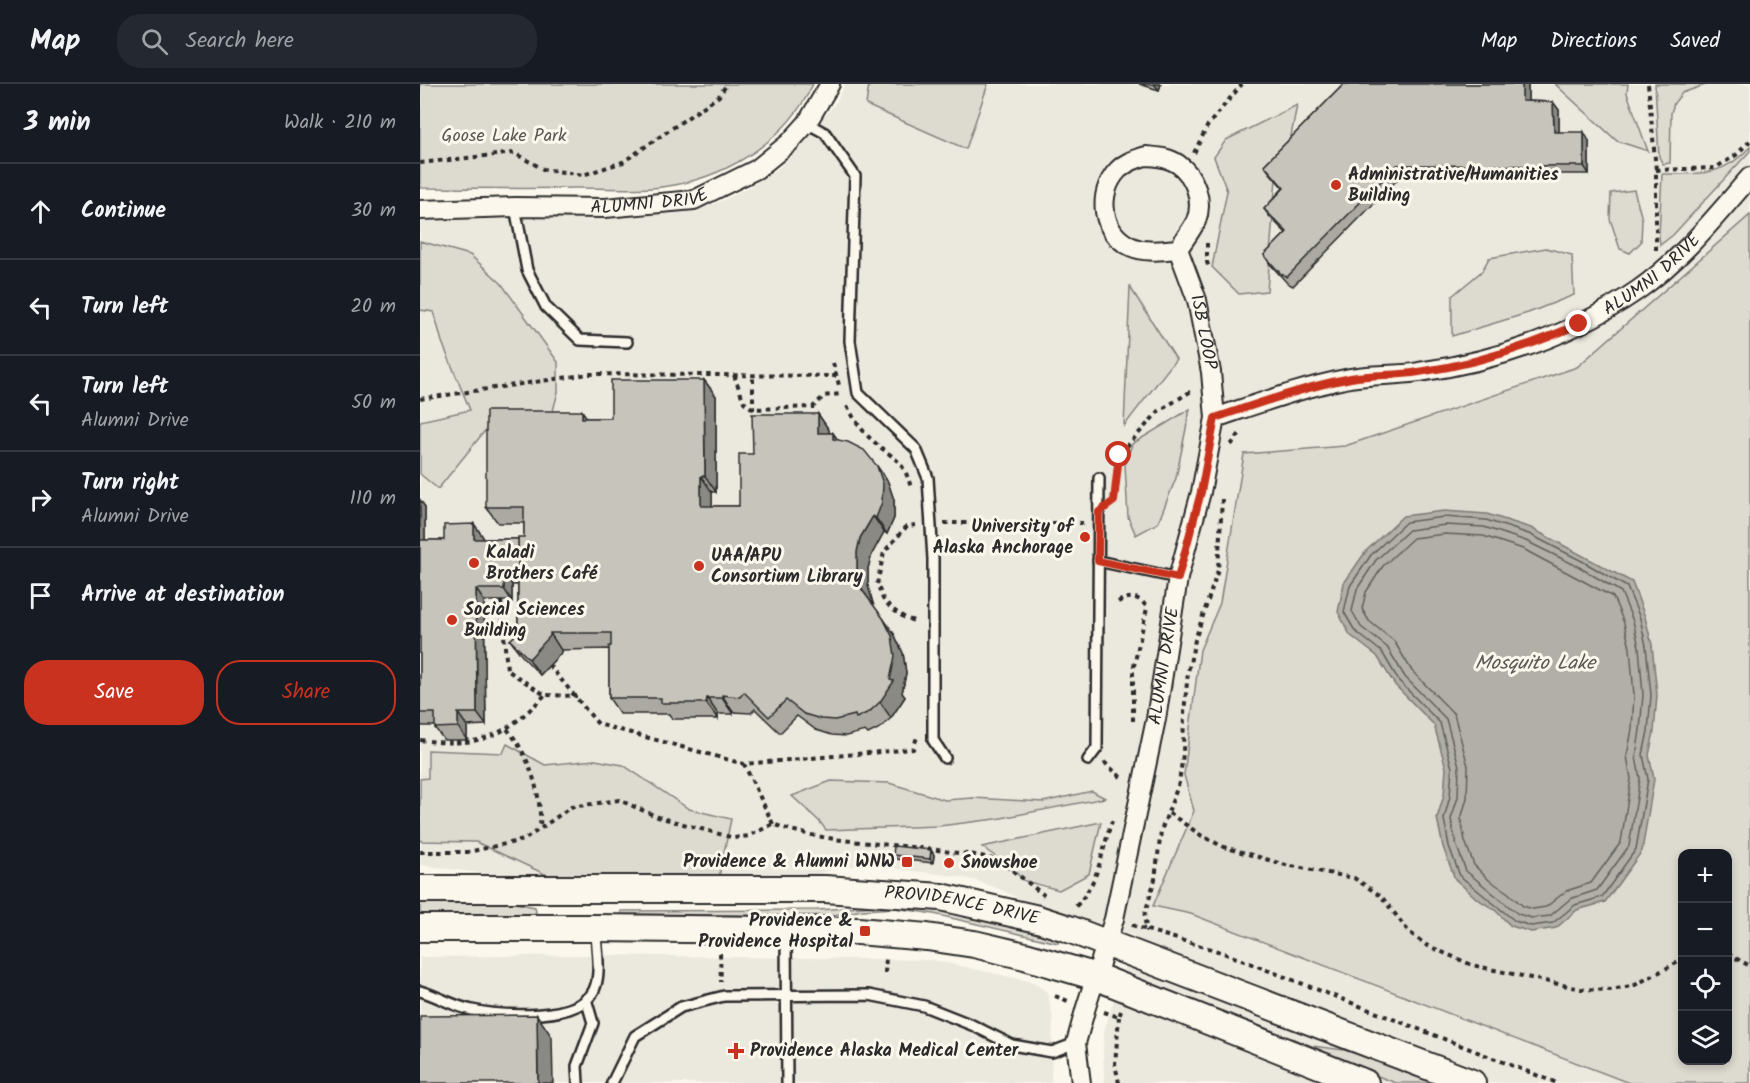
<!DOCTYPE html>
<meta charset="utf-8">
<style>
body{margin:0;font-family:Kalam,sans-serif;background:#242831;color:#f1f3f6}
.controls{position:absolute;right:18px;bottom:18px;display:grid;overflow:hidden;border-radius:12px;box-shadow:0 3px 9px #0003}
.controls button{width:54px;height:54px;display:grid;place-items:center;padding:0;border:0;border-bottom:2px solid #363941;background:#171b24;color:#f1f3f6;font:30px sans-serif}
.stop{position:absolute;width:18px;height:18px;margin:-14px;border:4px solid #c8321e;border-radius:50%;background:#fff}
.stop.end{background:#c8321e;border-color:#fff;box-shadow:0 2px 6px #0008}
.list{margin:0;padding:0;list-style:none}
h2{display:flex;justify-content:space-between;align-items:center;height:78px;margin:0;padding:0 24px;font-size:26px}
h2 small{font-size:20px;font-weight:400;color:#9ea1a6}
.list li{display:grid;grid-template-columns:39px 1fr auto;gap:18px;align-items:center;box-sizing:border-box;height:96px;padding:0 24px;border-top:2px solid #363941}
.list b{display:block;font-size:22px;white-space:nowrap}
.list p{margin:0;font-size:20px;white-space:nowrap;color:#9ea1a6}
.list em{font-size:20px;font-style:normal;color:#9ea1a6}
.actions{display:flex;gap:12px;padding:18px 24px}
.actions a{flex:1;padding:14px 0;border:2px solid #c8321e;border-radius:24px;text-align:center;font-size:21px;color:#c8321e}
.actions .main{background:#c8321e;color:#fff}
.icon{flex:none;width:33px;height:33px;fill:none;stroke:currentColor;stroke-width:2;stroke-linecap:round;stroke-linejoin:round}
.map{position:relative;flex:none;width:1330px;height:999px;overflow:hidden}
header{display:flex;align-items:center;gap:36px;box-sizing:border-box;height:84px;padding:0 30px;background:#171b24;border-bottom:2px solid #363941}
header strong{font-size:28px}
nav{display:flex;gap:33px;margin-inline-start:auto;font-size:21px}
.search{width:420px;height:54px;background:#242831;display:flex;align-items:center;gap:15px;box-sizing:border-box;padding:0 21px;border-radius:24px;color:#9ea1a6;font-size:22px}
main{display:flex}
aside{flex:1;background:#171b24}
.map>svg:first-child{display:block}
</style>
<header>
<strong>Map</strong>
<div class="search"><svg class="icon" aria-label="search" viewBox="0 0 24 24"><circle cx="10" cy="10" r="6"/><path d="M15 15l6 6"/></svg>Search here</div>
<nav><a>Map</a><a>Directions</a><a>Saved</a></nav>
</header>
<main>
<aside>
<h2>3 min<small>Walk · 210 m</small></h2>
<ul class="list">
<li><svg class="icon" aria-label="ahead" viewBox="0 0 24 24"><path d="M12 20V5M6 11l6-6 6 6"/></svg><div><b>Continue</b></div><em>30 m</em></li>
<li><svg class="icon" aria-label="left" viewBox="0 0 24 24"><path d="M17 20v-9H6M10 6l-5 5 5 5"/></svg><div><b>Turn left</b></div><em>20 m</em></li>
<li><svg class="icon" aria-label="left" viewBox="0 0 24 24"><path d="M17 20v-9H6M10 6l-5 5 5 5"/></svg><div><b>Turn left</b><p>Alumni Drive</p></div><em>50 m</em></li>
<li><svg class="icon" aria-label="right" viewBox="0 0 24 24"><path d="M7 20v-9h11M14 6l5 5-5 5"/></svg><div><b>Turn right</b><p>Alumni Drive</p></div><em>110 m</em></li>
<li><svg class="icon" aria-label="arrive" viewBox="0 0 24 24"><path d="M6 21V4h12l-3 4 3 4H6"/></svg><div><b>Arrive at destination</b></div></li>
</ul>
<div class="actions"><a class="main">Save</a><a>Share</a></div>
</aside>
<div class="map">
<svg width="1330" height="999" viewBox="0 0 1330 999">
<rect width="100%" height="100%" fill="#fbf7ec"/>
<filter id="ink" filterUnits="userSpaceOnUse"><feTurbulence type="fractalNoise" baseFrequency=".0167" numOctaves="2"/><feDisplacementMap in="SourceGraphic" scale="12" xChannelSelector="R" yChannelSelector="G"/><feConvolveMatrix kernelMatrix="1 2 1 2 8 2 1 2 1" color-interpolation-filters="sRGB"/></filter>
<g filter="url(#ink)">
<g fill="#ebe8de" fill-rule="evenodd">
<path d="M425,0H1330V999H684L683,961L685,944L714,852L617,823L577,804L557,797L535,792L444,781L424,783L392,791L344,794L81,792L0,781V136L247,129L278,124L300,118L333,101L355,87L377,67L417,17ZM1262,770H1308V976H1262Z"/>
<path d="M179,871L513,876L613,898L627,908L633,934L631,999H0V873Z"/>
</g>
<g fill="#dddad0" stroke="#84827e" stroke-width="1.5" fill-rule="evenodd">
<path d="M0,0H393C368,54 312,90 255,101C223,107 187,104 155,104C103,105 52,104 0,104Z"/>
<path d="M449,0H568L546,65L446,21Z"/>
<path d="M1135,0H1208L1207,9L1228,67L1197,57Z"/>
<path d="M1235,0H1288L1262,9L1254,19L1251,29L1250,79L1243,80L1239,73Z"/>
<path d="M877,21L871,52L857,82L847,207L819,210L792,183L807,107L794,73L806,56Z"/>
<path d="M1330,63V67L1253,151L1240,161L1239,151L1242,90C1279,90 1303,93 1330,63Z"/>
<path d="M1214,106L1222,135L1221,158L1210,169L1200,165L1190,135L1191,109Z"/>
<path d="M1330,131V999H1209L771,830L733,822L774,727L764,691L780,566L800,519L824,370L925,362L1157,283ZM1262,770H1308V976H1262Z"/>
<path d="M0,157L50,171L81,199L138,278V308L130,338L68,343L18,405L0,390V337L50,326L22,258L14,228L0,226Z"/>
<path d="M1126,164L1152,171L1154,211L1108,229L1032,252V212L1062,187L1069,174Z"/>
<path d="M710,203L756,275L704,342Z"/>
<path d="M770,325L756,394L738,439L716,451L708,433L705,381L712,360Z"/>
<path d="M87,660L125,681L175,676L203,681L269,725L311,735L299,793L129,792L56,758L0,757V695L8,694V666L83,669Z"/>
<path d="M411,697L469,699L525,716L553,714L623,718L672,707L685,714L576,735L519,742L406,746L399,737L372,712Z"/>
<path d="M681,738L669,790L639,806L605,797L586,780L562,763Z"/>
<path d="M0,817H85L115,823L116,828L114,830H0Z"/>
<path d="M471,821L543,830L638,855V859L514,830L475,824L443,826L408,832L201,830V827L397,826Z"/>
<path d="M722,896L892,962L924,966L948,973L1017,999H976L719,901Z"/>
</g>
<path fill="#b1afa7" stroke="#7b7a75" stroke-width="1.5" d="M1024,427L1067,430L1111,444L1212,498L1225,533L1232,561L1237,611L1234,648L1229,671L1234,695L1222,767L1185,818L1157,826L1136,844L1111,848L1091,842L1075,826L1056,814L1035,795L1023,763L1017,734L1024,711L1026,684L1014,641L975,601L957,572L930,551L918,528L924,499L946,467L983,432Z"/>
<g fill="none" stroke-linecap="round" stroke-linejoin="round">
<g stroke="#61605d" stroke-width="1.5">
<path d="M1024,433L1066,436L1109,450L1162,477L1207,503L1220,534L1226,562L1231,611L1228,647L1223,671L1228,695L1216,765L1182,813L1155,821L1133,839L1111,842L1095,837L1040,792L1029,762L1024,735L1030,712L1032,684L1020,639L979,597L962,568L935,547L924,528L930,502L951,471L986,438Z"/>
<path d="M1025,441L1064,443L1106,457L1159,483L1201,508L1213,537L1219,563L1223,611L1220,646L1216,672L1220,695L1209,762L1177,806L1150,815L1130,832L1112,834L1098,830L1046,787L1036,760L1031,735L1038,713L1039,682L1026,635L985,593L967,563L941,543L932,527L937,505L956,476L989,446Z"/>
<path d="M1025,450L1063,452L1103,465L1193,513L1204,539L1210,564L1214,611L1212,645L1207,672L1211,695L1201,758L1171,799L1146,807L1126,823L1113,825L1103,822L1087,808L1069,796L1054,781L1045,757L1041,735L1047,714L1048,682L1034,630L992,587L974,557L949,537L942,525L946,508L963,482L993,454Z"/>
</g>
<g stroke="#2b2b2b" stroke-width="14">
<g id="lane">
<path d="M387,39L405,49L435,92L430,257L438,309L496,365L508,394L513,475V656L525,674"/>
<path d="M95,123L107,186L126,223L160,256L207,258"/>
<path d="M678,477L758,494"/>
<path d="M668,676L677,664L679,394"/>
<path d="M366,847L367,999"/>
<path d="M0,907C18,912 35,923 52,926C82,932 159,938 174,906C182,889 176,864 176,846"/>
<path d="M158,999L157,982L173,939L166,915"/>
<path d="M192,999L215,952L261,923L304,912L449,911L504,922L552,941L592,961L632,968L656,959"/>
</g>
</g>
<g stroke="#2b2b2b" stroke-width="22">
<g id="street">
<path d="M726,72C737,73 748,73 758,80C775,92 784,117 776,137C771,147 764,156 758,165C742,166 726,169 712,163C681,150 676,109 698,86C706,78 716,75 726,72Z"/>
<path id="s1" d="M0,126L95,123L185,124L274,116L337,85L369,59L387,39L410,0"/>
<path id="s2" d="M758,165L777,216L791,288L795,334"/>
<path id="s3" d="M661,999L656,959L666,923L694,835L736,635L758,494L781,408L795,334C840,319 884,303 930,294C953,290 976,292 999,288C1077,277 1153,251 1218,206C1262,175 1295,133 1330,93"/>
</g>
</g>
<g stroke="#2b2b2b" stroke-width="30">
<g id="secondary">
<path id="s4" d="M0,805H405L521,813L618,835L649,845L1052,999"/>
<path d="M0,844H176L438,847L507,853L554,860L605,872L677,893L945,999"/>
</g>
</g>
<g stroke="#2b2b2b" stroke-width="4" stroke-dasharray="4.5 4.5" stroke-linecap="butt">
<path d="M1228,0L1236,86V166"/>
<path d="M774,69L788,41L822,0"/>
<path d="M0,79L94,69L123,85L163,91L203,78L299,12L307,0"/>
<path d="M1236,86L1295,84L1316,71L1330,57"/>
<path d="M787,159V178L789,184"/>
<path d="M413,279L419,301"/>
<path d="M314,291L324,318L333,325L393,323L404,312L421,310"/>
<path d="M0,315L169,290L416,292"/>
<path d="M427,322C434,335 442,347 453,357C472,374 484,375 491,404"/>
<path d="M333,326V292"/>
<path d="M811,361L821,348"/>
<path d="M696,396L699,371L739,327L773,306"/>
<path d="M802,415L798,486L775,556L768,588L764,629L763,670L759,699L741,747L735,795L724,833L727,846L801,868L1137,999"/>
<path d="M524,439H663"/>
<path d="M496,441L487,442L464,468L457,500L463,515L472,525L485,534L497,538"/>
<path d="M81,517L87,586L125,611L157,612"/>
<path d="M698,518C710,511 720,512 727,524L713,586V640"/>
<path d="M129,581L178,640L324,680"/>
<path d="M87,645C109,670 122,710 120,744"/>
<path d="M0,656C60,664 83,654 125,611"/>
<path d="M684,678L703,695"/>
<path d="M749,729L782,752L804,763L866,781L934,794L961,812L989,848L1006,861L1052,881L1161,905L1193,906L1215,901L1262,876"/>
<path d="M353,740L324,680L493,665L497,653"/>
<path d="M0,768H48L104,756L151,723L199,716L238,733L314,754L329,752L353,740C408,761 472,758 530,768C545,770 566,771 579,778C595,787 610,801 624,811"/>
<path d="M656,822C680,797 681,768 692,737"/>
<path d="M712,841L727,846"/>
<path d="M300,869L301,898"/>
<path d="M1308,870L1330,882"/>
<path d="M465,889L466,872"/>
<path d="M635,912L648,917"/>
<path d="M684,928L699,933L701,927"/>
<path d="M699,999L695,980L699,933"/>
</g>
<use href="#lane" stroke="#fbf7ec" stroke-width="9"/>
<use href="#street" stroke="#fbf7ec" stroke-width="18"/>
<use href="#secondary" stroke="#fbf7ec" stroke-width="26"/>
</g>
<g fill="#aba9a2" stroke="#2b2b2b" stroke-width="1.5">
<path d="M719,0H741L739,6Z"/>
<path d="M924,0H1108V17L1133,18L1139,26V48L1169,57V90H983L873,202L867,199L850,180L844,171L866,149L850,133L844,125L863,104L850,89L844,81Z"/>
<path d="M284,296L296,312V408H292V422H319L333,370L398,330L409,346V349H413L418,356L457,382L468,398L474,416V434L467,450L464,448L452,470L448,484V502L453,521L474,550L483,569L486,589L482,609L485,613L471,634L460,644L448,650L445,647L426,652L412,651L396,646L377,632L360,649L335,625L331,629L313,628V630H298V635H252L249,630H200L189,614V565L141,566V569L120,591L102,572L90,556L98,549V501H92V517H64L66,641L47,642V656H24L15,644V642H2L0,639V416L5,423V456H24L54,440L63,453V455H98L104,453V439H78L66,423L162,327L167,334H191Z"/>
<path d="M511,766L514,771L513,779L476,775L473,771Z"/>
</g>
<g fill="#8b8984" stroke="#2b2b2b" stroke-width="1.5">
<path d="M734,0H741L739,6Z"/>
<path d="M1102,0H1108V26L1102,17Z"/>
<path d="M1133,18L1139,26V57L1134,48Z"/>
<path d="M1164,48L1169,57V90L1164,82Z"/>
<path d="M284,296L296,312V408L285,392Z"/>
<path d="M162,327L173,343L162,334Z"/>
<path d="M398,330L409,346L410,365L398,349Z"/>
<path d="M413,349L424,365L413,355Z"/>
<path d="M457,382L468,398L474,416V434L467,450L456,434Z"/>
<path d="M281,392L292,408V438L281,422Z"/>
<path d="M0,416L5,423V469L0,461Z"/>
<path d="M453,432L464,448L452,470L448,484V502L454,522L442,506L437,486V468L440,454Z"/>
<path d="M54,440L63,453V468L54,455Z"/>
<path d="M84,488L92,501V517L84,505Z"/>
<path d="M56,505L64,517L66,641L57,629Z"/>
<path d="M463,534L474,550L483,569L486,589L482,609L485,613L471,634L460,618L470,596Z"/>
<path d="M130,549L141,566V569L120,591L109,575Z"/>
<path d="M302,611L313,628V630L302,614Z"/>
<path d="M287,614L298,630V635L286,619Z"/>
<path d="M38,629L47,642V656L38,643Z"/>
<path d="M511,766L514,771L513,779L510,775Z"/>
<path d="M117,931L132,953L133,999H118Z"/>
</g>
<g fill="#c7c4bc" stroke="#2b2b2b" stroke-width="1.5">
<path d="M924,0H1102V17L1133,18L1134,48H1164V82L977,81L867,193L861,190L844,171L867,148L844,125L864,104L844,81Z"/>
<path d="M191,296H284L285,392H281V422H319V370H333L332,330H398V349H413V355L428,358L444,366L457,382L463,400L462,418L456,434L453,432L440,454L437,468V486L442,506L463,534L472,552L475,572L470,596L474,597L460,618L449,628L436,634L435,631L415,636L401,635L384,630L366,616L349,633L324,608L320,613L302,611V614H287L286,619H241V614H189V562H191V549H130V552L109,575L90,556L98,549V453H104V423H66V327H162V334H191Z"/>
<path d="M54,440V455H98V488H84V505H56L57,629H38V643L15,644V629H0V456H24V441Z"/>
<path d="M474,762L511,766L510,775L473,771Z"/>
<path d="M117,931L118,999H0V932Z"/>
</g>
</g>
<g fill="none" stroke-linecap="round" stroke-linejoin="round" filter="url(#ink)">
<path stroke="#c8321e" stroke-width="8" d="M699,371L694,417L679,428L678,477L758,494L781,408L795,334C840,319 884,303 931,294C953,290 976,292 999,288C1056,280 1106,264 1159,240"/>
</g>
<g fill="#c8321e" stroke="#fbf7ec" stroke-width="2">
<circle cx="916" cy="101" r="6"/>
<circle cx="665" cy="453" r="6"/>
<circle cx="54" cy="479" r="6"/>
<circle cx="279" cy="482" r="6"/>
<circle cx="32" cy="536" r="6"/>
<rect x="481" y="772" width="12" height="12" rx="3"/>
<circle cx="529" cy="779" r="6"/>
<rect x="439" y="841" width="12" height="12" rx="3"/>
<path d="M313 958h6v6h6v6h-6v6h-6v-6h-6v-6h6z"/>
</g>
<g text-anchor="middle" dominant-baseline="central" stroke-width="6" stroke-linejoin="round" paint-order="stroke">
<g font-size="18" fill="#585754" stroke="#fbf7ec">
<text x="84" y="52">Goose Lake Park</text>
</g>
<g font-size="18" font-weight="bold" fill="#2b2b2b" stroke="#fbf7ec" text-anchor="start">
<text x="928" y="91">Administrative/Humanities<tspan x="928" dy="21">Building</tspan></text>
<text x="653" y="443" text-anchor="end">University of<tspan x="653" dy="21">Alaska Anchorage</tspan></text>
<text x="66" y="469">Kaladi<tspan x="66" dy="21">Brothers Café</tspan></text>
<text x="291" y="472">UAA/APU<tspan x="291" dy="21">Consortium Library</tspan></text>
<text x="44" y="526">Social Sciences<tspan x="44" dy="21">Building</tspan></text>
<text x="475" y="778" text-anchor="end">Providence &amp; Alumni WNW</text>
<text x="541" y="779">Snowshoe</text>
<text x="433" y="837" text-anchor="end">Providence &amp;<tspan x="433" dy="21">Providence Hospital</tspan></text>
<text x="330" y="967">Providence Alaska Medical Center</text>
</g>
<g font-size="18" fill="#2b2b2b" stroke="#fbf7ec">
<text stroke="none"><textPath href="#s1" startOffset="230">ALUMNI DRIVE</textPath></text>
<text stroke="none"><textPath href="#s3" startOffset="1148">ALUMNI DRIVE</textPath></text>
<text stroke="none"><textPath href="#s2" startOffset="87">ISB LOOP</textPath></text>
<text stroke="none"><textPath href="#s3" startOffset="428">ALUMNI DRIVE</textPath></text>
<text stroke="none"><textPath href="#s4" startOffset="543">PROVIDENCE DRIVE</textPath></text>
</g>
<g font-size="20" font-style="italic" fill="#5a5956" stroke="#fbf7ec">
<text x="1115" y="580">Mosquito Lake</text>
</g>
</g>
</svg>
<div class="controls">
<button>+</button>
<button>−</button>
<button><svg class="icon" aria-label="locate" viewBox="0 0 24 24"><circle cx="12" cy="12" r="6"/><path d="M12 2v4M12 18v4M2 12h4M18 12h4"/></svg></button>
<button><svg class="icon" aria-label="layers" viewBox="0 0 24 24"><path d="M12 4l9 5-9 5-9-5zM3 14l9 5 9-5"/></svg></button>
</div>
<div class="stop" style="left:699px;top:371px"></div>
<div class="stop end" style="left:1159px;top:240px"></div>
</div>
</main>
